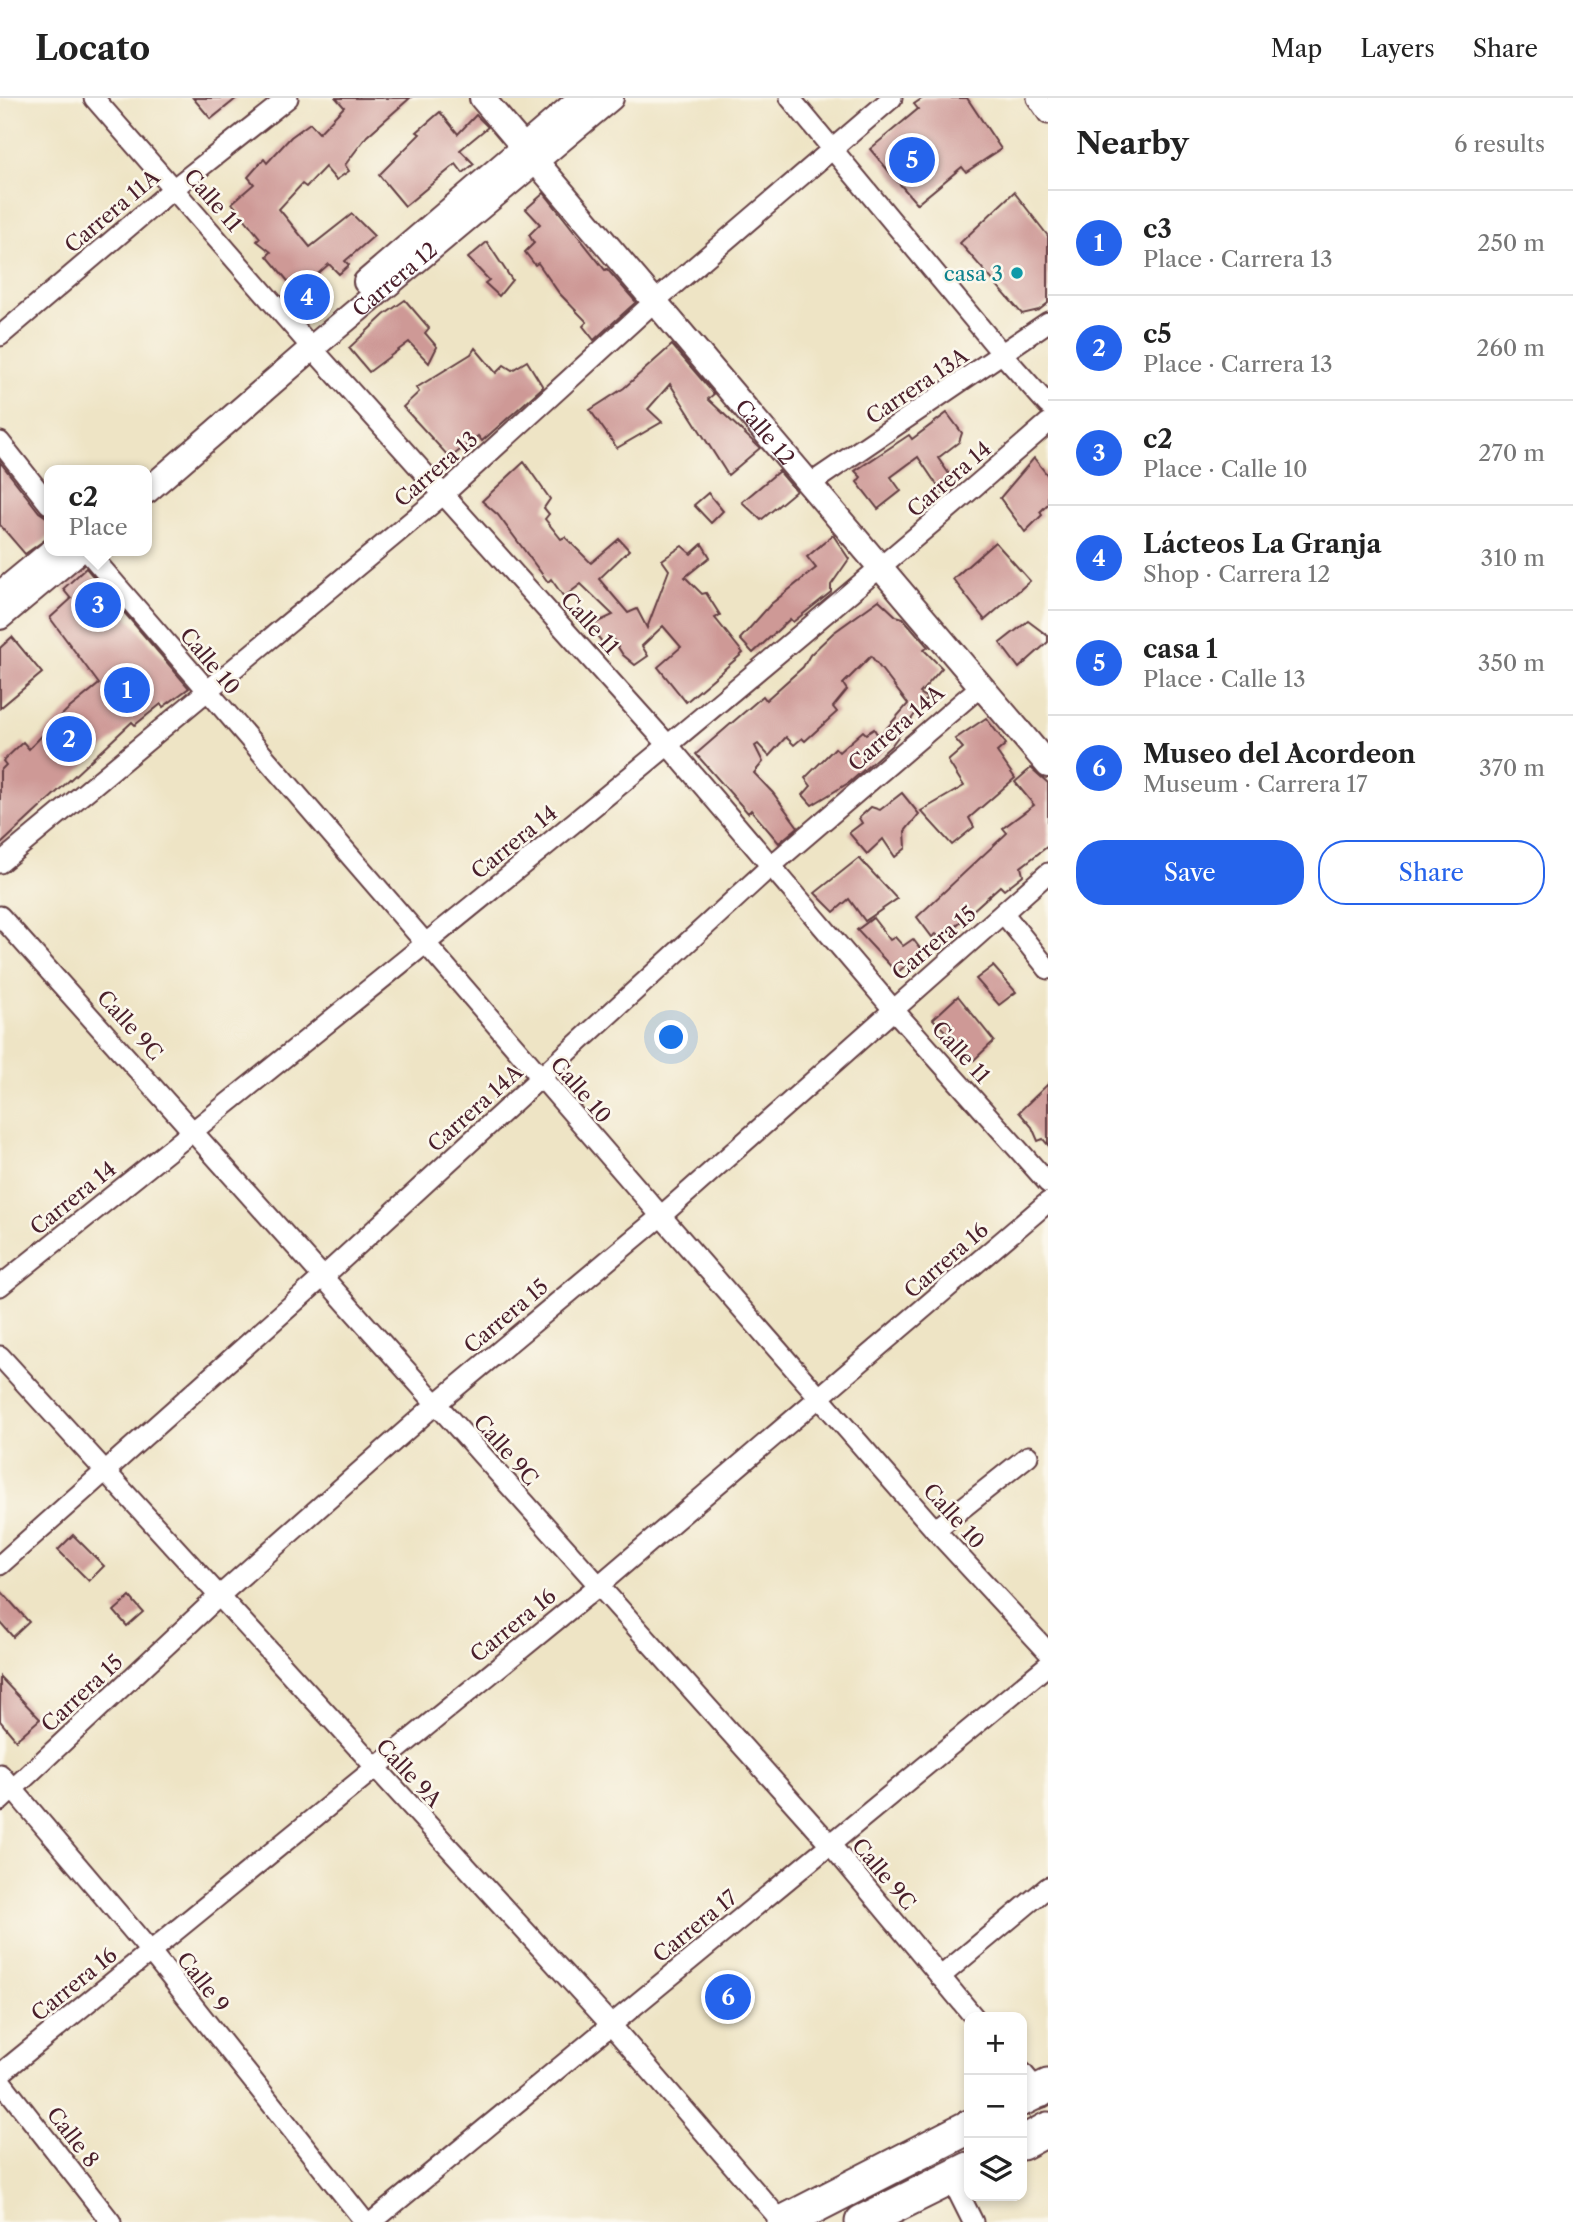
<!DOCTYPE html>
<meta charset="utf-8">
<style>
body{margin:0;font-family:"Libre Caslon Text",serif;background:#f6f6f6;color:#222}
.controls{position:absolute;right:21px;bottom:21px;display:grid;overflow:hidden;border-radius:14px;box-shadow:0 4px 10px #0003}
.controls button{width:63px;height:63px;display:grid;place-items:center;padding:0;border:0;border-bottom:2px solid #e0e0e0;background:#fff;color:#222;font:35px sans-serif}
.you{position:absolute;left:672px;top:940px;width:24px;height:24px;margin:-18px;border:5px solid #fff;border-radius:50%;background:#1a73e8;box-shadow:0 0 0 10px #1a73e833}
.badge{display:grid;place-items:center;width:46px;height:46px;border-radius:50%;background:#2563eb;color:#fff;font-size:23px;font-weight:700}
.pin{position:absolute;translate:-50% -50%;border:4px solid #fff;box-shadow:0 2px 7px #0006}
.popup{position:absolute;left:44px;top:367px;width:108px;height:91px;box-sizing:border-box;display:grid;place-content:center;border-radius:14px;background:#fff;filter:drop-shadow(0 2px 5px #0005);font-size:23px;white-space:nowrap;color:#767676}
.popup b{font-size:26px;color:#222}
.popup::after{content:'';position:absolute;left:50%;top:100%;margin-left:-14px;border:14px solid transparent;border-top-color:#fff}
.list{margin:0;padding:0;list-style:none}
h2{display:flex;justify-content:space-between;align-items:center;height:91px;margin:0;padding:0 28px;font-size:30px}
h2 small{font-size:23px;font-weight:400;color:#767676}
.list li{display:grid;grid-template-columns:46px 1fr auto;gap:21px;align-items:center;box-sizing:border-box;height:105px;padding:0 28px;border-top:2px solid #e0e0e0}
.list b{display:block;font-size:26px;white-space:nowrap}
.list p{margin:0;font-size:23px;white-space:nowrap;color:#767676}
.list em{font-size:23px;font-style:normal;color:#767676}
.actions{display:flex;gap:14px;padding:21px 28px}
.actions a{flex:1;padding:16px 0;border:2px solid #2563eb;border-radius:28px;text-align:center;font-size:24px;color:#2563eb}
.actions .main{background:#2563eb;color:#fff}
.icon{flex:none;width:38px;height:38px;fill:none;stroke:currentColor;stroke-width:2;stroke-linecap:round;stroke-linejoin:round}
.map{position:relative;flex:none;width:1048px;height:2124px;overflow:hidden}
header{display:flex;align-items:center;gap:42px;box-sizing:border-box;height:98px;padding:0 35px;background:#fff;border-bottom:2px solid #e0e0e0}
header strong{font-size:33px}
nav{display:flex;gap:38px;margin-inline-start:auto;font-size:24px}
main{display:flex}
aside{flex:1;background:#fff}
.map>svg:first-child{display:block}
</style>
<header>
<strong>Locato</strong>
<nav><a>Map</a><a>Layers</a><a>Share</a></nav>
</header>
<main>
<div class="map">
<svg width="1048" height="2124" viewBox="0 0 1048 2124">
<rect width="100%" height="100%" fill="#fbf7ec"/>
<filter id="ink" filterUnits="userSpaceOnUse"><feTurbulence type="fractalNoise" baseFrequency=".0143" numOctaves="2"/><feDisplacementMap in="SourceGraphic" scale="14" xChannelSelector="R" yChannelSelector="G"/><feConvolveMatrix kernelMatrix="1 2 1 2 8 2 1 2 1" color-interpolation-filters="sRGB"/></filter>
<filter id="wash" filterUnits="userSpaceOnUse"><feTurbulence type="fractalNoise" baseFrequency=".00686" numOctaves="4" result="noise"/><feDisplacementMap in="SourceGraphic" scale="28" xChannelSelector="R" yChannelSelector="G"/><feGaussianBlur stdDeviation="1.57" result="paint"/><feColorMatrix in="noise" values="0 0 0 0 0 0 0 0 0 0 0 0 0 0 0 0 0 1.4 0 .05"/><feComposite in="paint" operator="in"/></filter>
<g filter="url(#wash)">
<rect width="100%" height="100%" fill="#eee4c5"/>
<g id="blocks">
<g fill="#ce9996">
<path d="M193,0H237L211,21Z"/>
<path d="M336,0H410L367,38L345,67L349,73L336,82L325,69L306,89L302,86L279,111L310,149L352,116L374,138L345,163L349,167L339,176L329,166L297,194L267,158L271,154L257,143L260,140L232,105L254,86L248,79L264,61L267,65L291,39L310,25L319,35L344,9Z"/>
<path d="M923,0H967L1001,51L966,74L962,69L917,106L870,51L918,11L914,6Z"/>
<path d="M440,14L458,36L476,17L488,29L460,52L474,66L463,75L456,66L405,108L379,77L420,36L417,34Z"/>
<path d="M1014,94L1048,138V205L1039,212L1022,216L960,145Z"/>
<path d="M544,95L605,172L607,171L636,204L594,242L583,228L587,224L559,195L538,165L535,167L525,154L534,145L529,137L540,126L526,111Z"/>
<path d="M487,144L512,182L499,198L485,185L489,182L468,160Z"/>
<path d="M405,202L429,230L425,235L437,249L429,265L409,244L369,274L349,250L384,217Z"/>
<path d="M672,247L714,296L708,301L760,350L728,377L670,286L648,311L662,324L617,350L590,312L624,290Z"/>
<path d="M475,250L496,275L504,267L512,272L527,263L543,289L482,343L478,338L450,360L403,309L419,294L416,290L471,256Z"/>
<path d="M947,315L962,335L959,344L938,360L956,386L943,396L918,359L891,379L901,393L878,411L857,384L861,379L855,373L909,337L912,341Z"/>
<path d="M1034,360L1048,378V406L1040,414L1042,417L1025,434L1000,400Z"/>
<path d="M0,364L39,414L49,421V439L25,456L0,427Z"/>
<path d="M524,364L550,401L544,410L549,416L545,421L561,441L565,439L591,465L619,441L629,452L599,481L628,515L637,511L647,530L669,472L662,462L682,448L691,456L702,446L710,459L685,479L702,496L706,495L720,517L715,520L743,555L686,604L658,569L681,549L663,528L642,548L648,558L635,567L623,557L611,538L603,545L589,528L613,517L581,486L564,499L551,481L548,484L498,417L482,403Z"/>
<path d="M779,373L796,393L761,422L742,404Z"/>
<path d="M708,395L723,413L711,425L694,407Z"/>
<path d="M833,437L849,461L831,487V494L793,524L790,521L753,555L740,541L771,506L816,470L807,459Z"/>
<path d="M995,444L1030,483L985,522L953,481Z"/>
<path d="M86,470L189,590L163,609L161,606L135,627L132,624L0,747V673L6,667L3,663L23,644L29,651L66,613L99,586L50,520L71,501L63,491Z"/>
<path d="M879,502L896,518L903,520L928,549L924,552L942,570L920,595L927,600L891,648L850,684L812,707L803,697L811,688L805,680L835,650L839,654L863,633L866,636L874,631L879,639L908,606L871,558L843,586L847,592L833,609L837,614L805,643L802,640L794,647L786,639L769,658L758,646L755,648L763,664L754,675L773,695L798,729L779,745L751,712L748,715L696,656L763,598L766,602L803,569L810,557L833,535Z"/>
<path d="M1028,523L1048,538V544L1019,570L1000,545Z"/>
<path d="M12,539L42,575L0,610V550Z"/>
<path d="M986,620L1006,646L997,654L1015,680L969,720L974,729L952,747L921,713L964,688L948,663L963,650L955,641Z"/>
<path d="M1031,670L1048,685V748L1021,769L1023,777L1004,792L1000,788L941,841L936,836L932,839L917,819L1007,735L1003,730L1034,707L1015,684Z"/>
<path d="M902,695L919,716L905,733L906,750L895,759L883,741L867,756L849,735L862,725L859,720L871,709L880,712Z"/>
<path d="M859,760L897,801L865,823L849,801L834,814L815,795Z"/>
<path d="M873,820L890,842L895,839L903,848L913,841L922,853L897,875L857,832Z"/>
<path d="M993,868L1016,894L999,907L976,881Z"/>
<path d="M958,898L994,943L974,962L933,921Z"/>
<path d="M1048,986V1047L1043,1041L1038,1043L1032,1029L1019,1014Z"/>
<path d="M73,1437L104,1468L89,1483L58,1452Z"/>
<path d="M0,1492L29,1524L13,1539L0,1524Z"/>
<path d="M130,1499L143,1514L127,1528L114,1513Z"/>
<path d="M0,1579L40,1621L16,1642L0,1623Z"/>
</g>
</g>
</g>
<g filter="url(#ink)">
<use href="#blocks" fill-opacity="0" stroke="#633d42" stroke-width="2"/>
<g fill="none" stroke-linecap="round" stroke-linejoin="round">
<g stroke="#633d42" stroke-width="23">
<g id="minor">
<path d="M94,0L312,250L668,647L892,910L1048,1085"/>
<path d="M790,0L1004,258L1048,307"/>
<path d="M1037,0L1048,16"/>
<path d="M0,238L173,91L288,0"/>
<path d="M0,344L49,406"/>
<path d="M810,386L1048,224"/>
<path d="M87,453L661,1118L935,1432L1048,1554"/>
<path d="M0,765L444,396L655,203L892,0"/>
<path d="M1004,816L1048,871"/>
<path d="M0,818L830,1746L974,1919"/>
<path d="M0,1188C353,905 707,622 1048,325"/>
<path d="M0,1258L611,1927L782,2124"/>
<path d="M935,1432L1028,1358"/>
<path d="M0,1467L324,1178L772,767L981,588"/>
<path d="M0,1676L150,1853L365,2124"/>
<path d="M0,1703L218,1499L436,1306L661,1118L1048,775"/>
<path d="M940,1879L1048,1789"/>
<path d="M1022,1974L1043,1999"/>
<path d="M0,1976L597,1489L1048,1104"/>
<path d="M0,1982L111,2124"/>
<path d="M951,2080L973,2124"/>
<path d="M372,2124L1048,1567"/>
</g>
</g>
<g stroke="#633d42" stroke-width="28">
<g id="tertiary">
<path id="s1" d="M482,0L1048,667"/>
<path d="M366,184L581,0"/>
<path id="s2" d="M147,393L312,250L611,0"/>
<path d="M0,496L52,453"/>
<path d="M0,519L79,453"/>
</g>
</g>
<g stroke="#633d42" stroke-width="37">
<g id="trunk">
<path d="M1022,2001L1048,1988"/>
<path d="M1022,2045L1048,2031"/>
<path d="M784,2124L969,2029"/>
<path d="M862,2124L969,2071"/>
</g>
</g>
<use href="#minor" stroke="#fff" stroke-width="19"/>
<use href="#tertiary" stroke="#fff" stroke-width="24"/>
<use href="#trunk" stroke="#fff" stroke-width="33"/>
</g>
</g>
<circle fill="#0f9aa8" stroke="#fbf7ec" stroke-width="2.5" cx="1017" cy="175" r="7"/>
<g text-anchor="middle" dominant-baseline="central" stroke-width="5" stroke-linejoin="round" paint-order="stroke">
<g font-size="21" fill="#4a1f2b" stroke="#fbf7ec">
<text transform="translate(213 102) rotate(49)">Calle 11</text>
<text transform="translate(112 113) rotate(-40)">Carrera 11A</text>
<text stroke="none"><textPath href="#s2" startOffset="326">Carrera 12</textPath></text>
<text transform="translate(917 288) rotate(-34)">Carrera 13A</text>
<text stroke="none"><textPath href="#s1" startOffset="438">Calle 12</textPath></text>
<text transform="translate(436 371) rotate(-41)">Carrera 13</text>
<text transform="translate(949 381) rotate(-41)">Carrera 14</text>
<text transform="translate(590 525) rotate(48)">Calle 11</text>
<text transform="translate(210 563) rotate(50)">Calle 10</text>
<text transform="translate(896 630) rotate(-41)">Carrera 14A</text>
<text transform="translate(514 744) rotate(-39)">Carrera 14</text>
<text transform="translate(934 845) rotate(-40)">Carrera 15</text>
<text transform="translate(130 927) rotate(48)">Calle 9C</text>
<text transform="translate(961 954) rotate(48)">Calle 11</text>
<text transform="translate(581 992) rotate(49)">Calle 10</text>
<text transform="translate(475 1010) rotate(-42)">Carrera 14A</text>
<text transform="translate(73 1100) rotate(-39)">Carrera 14</text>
<text transform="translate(946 1162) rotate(-41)">Carrera 16</text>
<text transform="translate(506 1218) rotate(-40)">Carrera 15</text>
<text transform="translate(506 1352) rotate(49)">Calle 9C</text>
<text transform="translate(954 1418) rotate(48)">Calle 10</text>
<text transform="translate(513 1527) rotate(-39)">Carrera 16</text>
<text transform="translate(82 1595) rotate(-43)">Carrera 15</text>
<text transform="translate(409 1675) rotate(47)">Calle 9A</text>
<text transform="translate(884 1776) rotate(50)">Calle 9C</text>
<text transform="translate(695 1828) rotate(-39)">Carrera 17</text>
<text transform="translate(203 1884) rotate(52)">Calle 9</text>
<text transform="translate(74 1886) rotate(-39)">Carrera 16</text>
<text transform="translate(73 2039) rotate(52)">Calle 8</text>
</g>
<g font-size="21" fill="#0d838f" stroke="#fbf7ec" text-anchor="end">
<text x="1003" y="175">casa 3</text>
</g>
</g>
</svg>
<div class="controls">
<button>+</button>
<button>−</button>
<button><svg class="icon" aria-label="layers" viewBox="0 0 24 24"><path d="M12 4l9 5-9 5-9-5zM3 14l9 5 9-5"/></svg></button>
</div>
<div class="you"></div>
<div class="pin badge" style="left:127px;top:592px">1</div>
<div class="pin badge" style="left:69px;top:641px">2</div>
<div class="pin badge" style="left:98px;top:507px">3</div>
<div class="popup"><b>c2</b>Place</div>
<div class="pin badge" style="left:307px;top:199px">4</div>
<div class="pin badge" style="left:912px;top:62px">5</div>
<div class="pin badge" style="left:728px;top:1899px">6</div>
</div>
<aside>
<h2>Nearby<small>6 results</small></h2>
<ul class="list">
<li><span class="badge">1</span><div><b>c3</b><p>Place · Carrera 13</p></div><em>250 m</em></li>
<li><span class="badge">2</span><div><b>c5</b><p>Place · Carrera 13</p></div><em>260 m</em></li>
<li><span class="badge">3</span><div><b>c2</b><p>Place · Calle 10</p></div><em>270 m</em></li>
<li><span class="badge">4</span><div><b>Lácteos La Granja</b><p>Shop · Carrera 12</p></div><em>310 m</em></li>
<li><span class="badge">5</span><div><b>casa 1</b><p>Place · Calle 13</p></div><em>350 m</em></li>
<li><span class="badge">6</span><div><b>Museo del Acordeon</b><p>Museum · Carrera 17</p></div><em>370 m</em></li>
</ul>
<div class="actions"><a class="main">Save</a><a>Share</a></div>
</aside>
</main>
